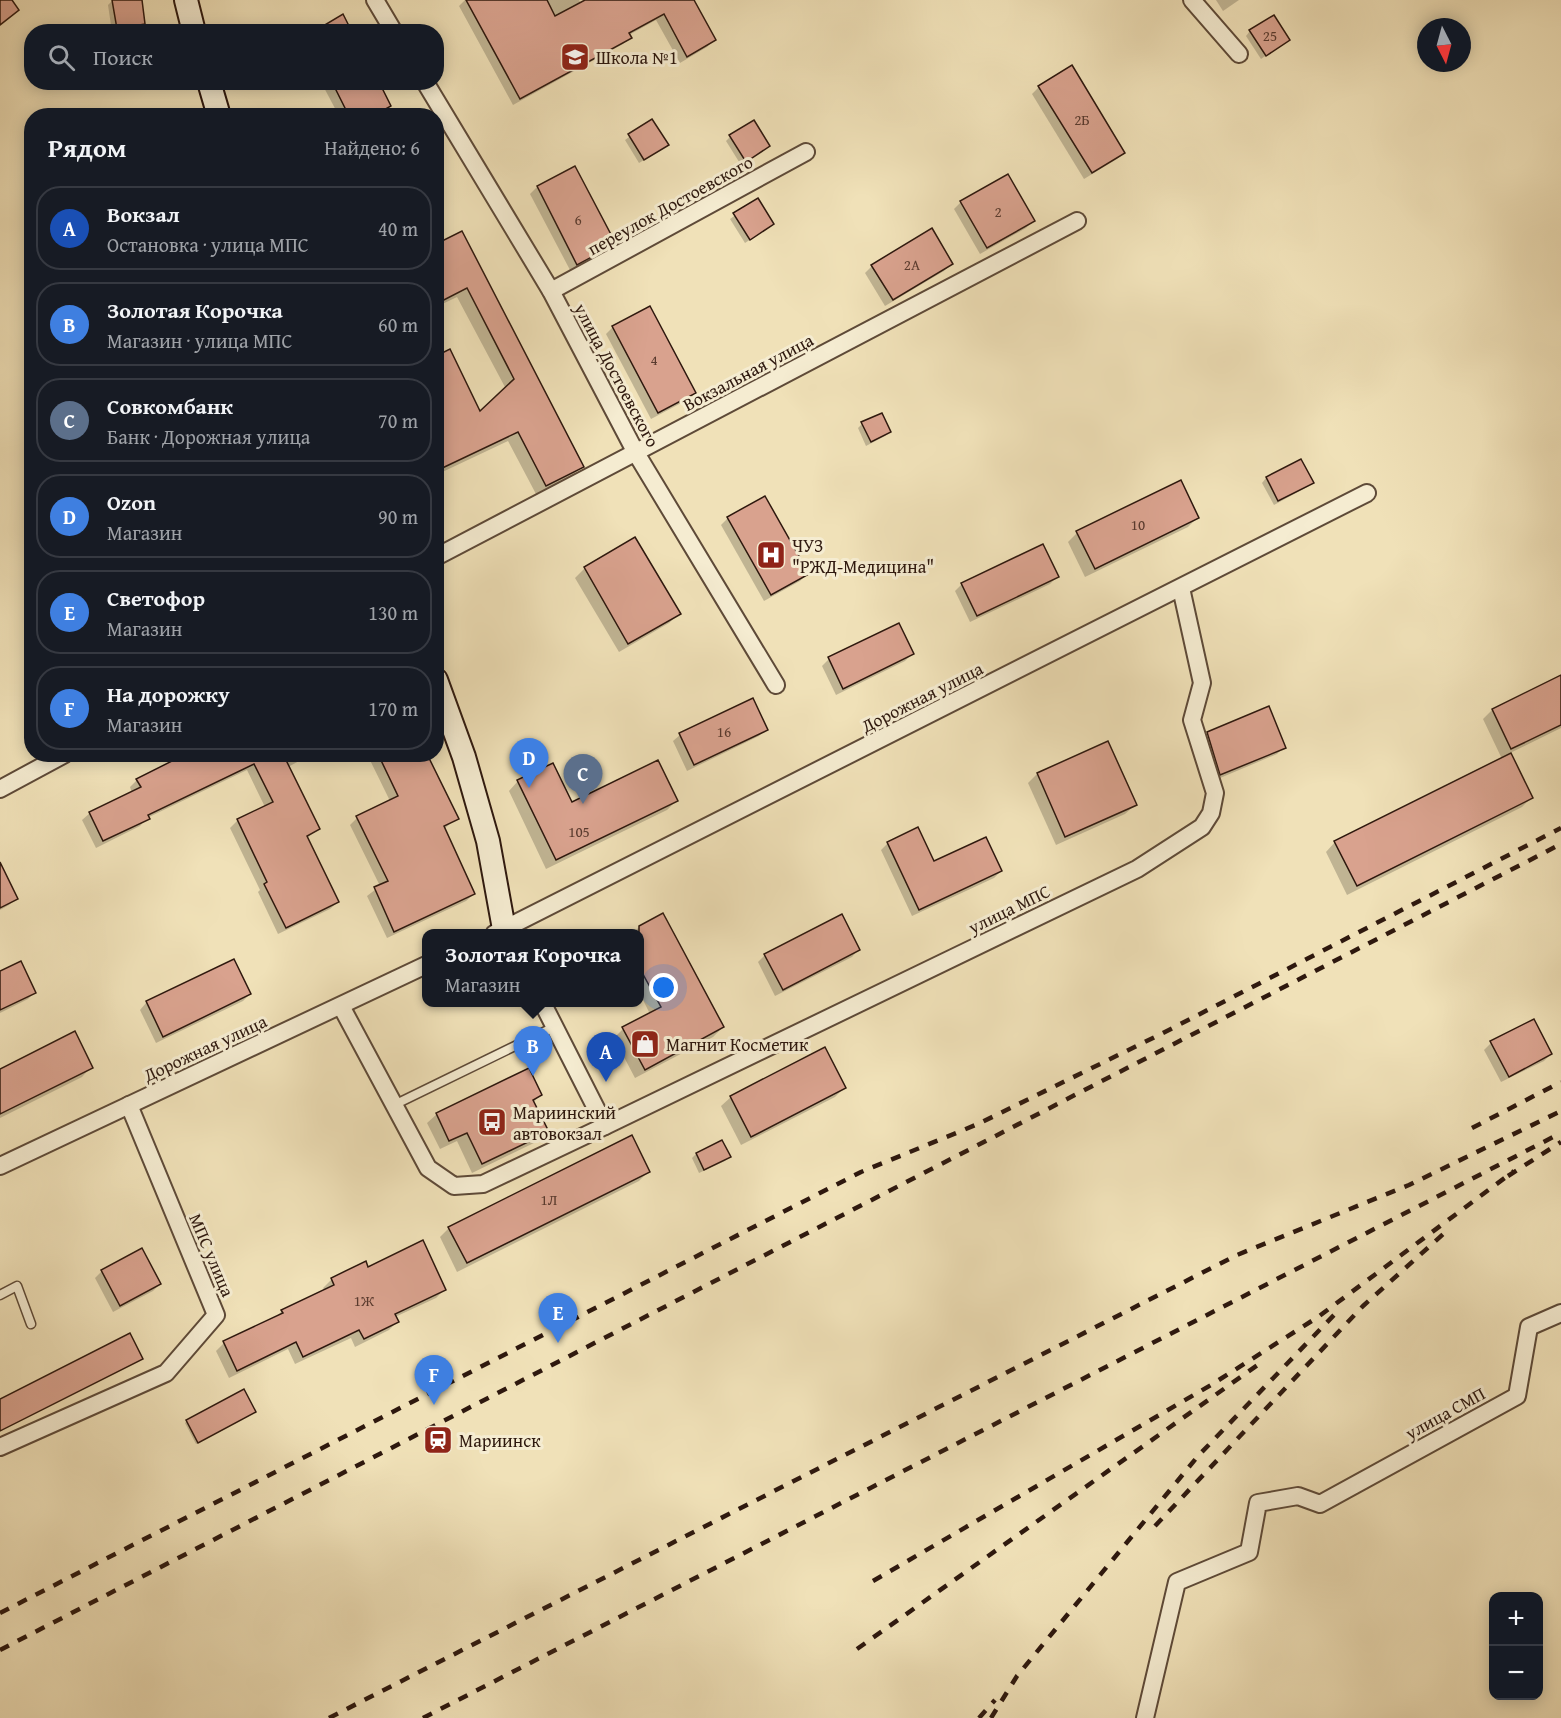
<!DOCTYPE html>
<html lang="ru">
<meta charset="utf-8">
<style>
body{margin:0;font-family:"Gentium Book Plus",serif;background:#20242c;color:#f1f3f6}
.controls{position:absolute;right:18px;bottom:18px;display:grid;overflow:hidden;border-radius:12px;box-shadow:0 3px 15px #0003}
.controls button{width:54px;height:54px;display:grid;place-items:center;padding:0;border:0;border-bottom:2px solid #363941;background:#171b24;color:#f1f3f6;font:30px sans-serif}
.compass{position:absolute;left:1417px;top:18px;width:54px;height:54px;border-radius:50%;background:#171b24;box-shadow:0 3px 15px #0003;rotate:174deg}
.you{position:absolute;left:664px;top:988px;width:21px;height:21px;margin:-15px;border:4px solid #fff;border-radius:50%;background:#1a73e8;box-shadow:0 0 0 9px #1a73e833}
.badge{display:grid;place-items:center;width:39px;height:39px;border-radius:50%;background:#b45309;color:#fff;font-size:20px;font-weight:700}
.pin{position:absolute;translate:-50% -50px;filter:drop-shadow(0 2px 3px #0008)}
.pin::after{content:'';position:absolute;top:32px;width:21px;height:18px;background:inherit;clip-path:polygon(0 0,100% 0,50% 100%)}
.popup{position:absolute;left:422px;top:929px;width:222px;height:78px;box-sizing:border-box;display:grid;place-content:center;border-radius:12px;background:#171b24;filter:drop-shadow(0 2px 4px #0005);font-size:20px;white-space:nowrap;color:#9ea1a6}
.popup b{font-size:22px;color:#f1f3f6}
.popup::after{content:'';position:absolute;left:50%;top:100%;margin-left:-12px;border:12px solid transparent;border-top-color:#171b24}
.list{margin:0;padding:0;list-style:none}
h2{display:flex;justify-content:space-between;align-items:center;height:78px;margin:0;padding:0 24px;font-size:26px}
h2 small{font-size:20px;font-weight:400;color:#9ea1a6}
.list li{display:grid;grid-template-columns:39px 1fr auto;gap:18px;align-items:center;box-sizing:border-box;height:84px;margin:0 12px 12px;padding:0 12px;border:2px solid #363941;border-radius:24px}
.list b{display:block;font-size:22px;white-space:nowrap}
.list p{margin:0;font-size:20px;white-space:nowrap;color:#9ea1a6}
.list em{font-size:20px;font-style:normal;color:#9ea1a6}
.icon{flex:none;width:33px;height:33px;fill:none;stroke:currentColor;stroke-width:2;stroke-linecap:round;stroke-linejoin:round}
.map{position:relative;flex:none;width:1561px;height:1718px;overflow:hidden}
.search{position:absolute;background:#171b24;box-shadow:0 3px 15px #0003;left:24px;top:24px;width:420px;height:66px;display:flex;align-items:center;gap:15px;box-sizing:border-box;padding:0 21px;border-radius:24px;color:#9ea1a6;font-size:22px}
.panel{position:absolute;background:#171b24;box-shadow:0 3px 15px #0003;left:24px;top:108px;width:420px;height:654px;border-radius:24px}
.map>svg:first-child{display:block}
</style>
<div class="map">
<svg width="1561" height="1718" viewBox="0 0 1561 1718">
<rect width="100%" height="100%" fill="#f0e1b8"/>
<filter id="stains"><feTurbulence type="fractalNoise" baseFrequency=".00333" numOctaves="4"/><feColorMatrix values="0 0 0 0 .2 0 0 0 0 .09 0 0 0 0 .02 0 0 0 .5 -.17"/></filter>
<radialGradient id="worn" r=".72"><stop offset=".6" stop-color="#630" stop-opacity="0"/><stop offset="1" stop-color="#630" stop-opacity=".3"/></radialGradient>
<g fill="#0003">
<path d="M113,0H140L144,24L139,28L112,32L108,5Z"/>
<path d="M465,0H579L581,3L588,0H696L693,2L714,40L707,47L680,63L656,20L629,35L630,37L623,44L513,105L459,6Z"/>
<path d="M1216,0H1239L1223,11Z"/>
<path d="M1250,31L1288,40L1261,59L1246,36Z"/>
<path d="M321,82H377L390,106L378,116H339Z"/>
<path d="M1039,87L1124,153L1117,159L1084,179L1032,94Z"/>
<path d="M652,121L663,149L639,163L625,140Z"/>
<path d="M730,137L768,146L741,165L726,141Z"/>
<path d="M575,168L614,243L607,250L570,270L530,194L537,187Z"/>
<path d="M757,200L768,228L745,243L730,219Z"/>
<path d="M961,202L1033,221L1026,228L980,254L954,209Z"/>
<path d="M461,233L582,466L572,476L536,494L508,441L436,475V357L479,413L506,389L457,297L436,307V246Z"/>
<path d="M951,264L944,271L885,306L865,273L872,266Z"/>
<path d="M613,327L694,393L687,400L651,419L606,334Z"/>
<path d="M862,424L890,432L885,436L866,446L858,428Z"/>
<path d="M1301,461L1312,483L1307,487L1274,505L1262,483L1266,478Z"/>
<path d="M436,509L440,517L436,521Z"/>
<path d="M1198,517L1188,527L1085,577L1068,542L1077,533Z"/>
<path d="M728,518L807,574L800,581L764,601L721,525Z"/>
<path d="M635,539L679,614L669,623L619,652L575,578L584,569Z"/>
<path d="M1042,546L1057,577L1050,584L970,622L955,591L962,584Z"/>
<path d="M912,654L905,661L836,695L822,666L829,659Z"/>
<path d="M1561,677V728L1510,753L1532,797L1522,807L1347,895L1326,852L1335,842L1502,759L1483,719L1492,710Z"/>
<path d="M766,729L759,736L687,771L673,741L680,735Z"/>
<path d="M1208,734L1284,747L1277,754L1213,781L1201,741Z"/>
<path d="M1107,743L1135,805L1125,814L1056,845L1028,783L1037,774Z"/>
<path d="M239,754H312L288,767L318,829L306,839L338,902L330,909L278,934L258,892L260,890L230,828L238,820L265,807L247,770L147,818L140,826L96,848L82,820L90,813L132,793L130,787L137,780Z"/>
<path d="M367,754H422L457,818L444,829L474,894L466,901L387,938L367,896L380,886L350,825L357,818L390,801Z"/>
<path d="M518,781L572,804L676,801L667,810L546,869L509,791Z"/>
<path d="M888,843L933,863L1001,871L994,878L912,916L881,850Z"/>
<path d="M0,866L16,899L9,905L0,910Z"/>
<path d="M662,915L723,1027L713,1037L635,1078L614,1038L623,1029L650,1014L640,994V934H628Z"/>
<path d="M858,950L852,957L775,996L758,962L765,955Z"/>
<path d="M233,961L250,994L243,1001L156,1043L140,1010L146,1003Z"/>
<path d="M0,973L35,992L28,999L0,1013Z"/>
<path d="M1491,1043L1551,1054L1544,1061L1501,1082L1484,1050Z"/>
<path d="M91,1067L82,1077L0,1118V1071Z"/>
<path d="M844,1088L835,1097L741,1145L721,1106L731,1097Z"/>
<path d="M540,1095L533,1103L547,1132L538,1141L472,1173L457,1141L440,1149L427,1123L437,1114Z"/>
<path d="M696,1154L729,1156L725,1161L699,1173L692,1158Z"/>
<path d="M648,1172L639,1181L457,1272L440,1237L449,1228Z"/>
<path d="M368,1269L445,1289L436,1298L395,1317L397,1322L389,1330L355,1347L351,1338L295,1364L288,1349L229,1378L216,1351L224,1343L274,1319L282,1311L325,1291L323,1288L332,1279Z"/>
<path d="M102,1271L160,1284L153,1291L113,1312L95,1278Z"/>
<path d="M254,1412L196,1444L185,1423L187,1421Z"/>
</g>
<g fill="#d9a28e" stroke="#2e180e" stroke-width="1.5">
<path d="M0,0H12L19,10L0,25Z"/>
<path d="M112,0H142L145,24L117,29Z"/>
<path d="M466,0H547L555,16L585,0H694L716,40L687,57L664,14L629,33L632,38L520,99Z"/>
<path d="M343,14L352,32H313Z"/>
<path d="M1274,15L1290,40L1266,56L1249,30Z"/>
<path d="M1072,65L1125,153L1092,173L1038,86Z"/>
<path d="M332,82H379L391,106L373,116H349Z"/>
<path d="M652,119L669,145L644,160L628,134Z"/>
<path d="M754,120L770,146L746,162L729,135Z"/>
<path d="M575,166L616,244L577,265L537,186Z"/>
<path d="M1008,174L1035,221L987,248L960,201Z"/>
<path d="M758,198L774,224L750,240L733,213Z"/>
<path d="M932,228L953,264L893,300L871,265Z"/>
<path d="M462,231L584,467L546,486L518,432L436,471V356L450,349L480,411L514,379L467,288L436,304V244Z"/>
<path d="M650,306L696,393L658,413L612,326Z"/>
<path d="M882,413L891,432L871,442L861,422Z"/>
<path d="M1301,459L1314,483L1278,501L1266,477Z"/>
<path d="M1181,480L1199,518L1095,569L1076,531Z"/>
<path d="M765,496L809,574L771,595L727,517Z"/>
<path d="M635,537L681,614L628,644L584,567Z"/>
<path d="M1043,544L1059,577L977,616L961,583Z"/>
<path d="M899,623L914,654L843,689L828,657Z"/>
<path d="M1561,675V725L1511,749L1492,709Z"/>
<path d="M753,698L768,730L694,765L679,733Z"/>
<path d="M1269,706L1286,748L1220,775L1207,732Z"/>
<path d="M1108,741L1137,805L1065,837L1037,773Z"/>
<path d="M1511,753L1533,798L1357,886L1334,841Z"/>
<path d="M186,754H283L320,829L307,836L339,902L286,928L264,884L267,882L237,819L273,802L254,764L148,815L150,819L103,841L89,812L141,787L136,779Z"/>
<path d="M378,754H427L459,819L444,826L475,894L394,932L374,887L388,881L356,816L398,796Z"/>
<path d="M658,760L678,801L556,860L517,780L553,763L572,802Z"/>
<path d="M918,827L934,861L986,837L1002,871L919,910L887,842Z"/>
<path d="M0,862L18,899L0,908Z"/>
<path d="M663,913L724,1027L645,1070L622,1027L661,1007L639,967V926Z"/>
<path d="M842,914L860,950L783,990L764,954Z"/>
<path d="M234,959L251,994L163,1037L146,1001Z"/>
<path d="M21,961L36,993L0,1010V971Z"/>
<path d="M1534,1019L1552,1054L1509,1077L1490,1041Z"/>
<path d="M75,1031L93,1068L0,1114V1069Z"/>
<path d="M825,1047L846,1088L751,1137L730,1096Z"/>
<path d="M529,1068L542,1095L533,1100L549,1132L482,1164L467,1133L449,1141L436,1113Z"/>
<path d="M632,1135L650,1172L467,1263L448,1227Z"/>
<path d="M722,1140L731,1157L704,1170L696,1153Z"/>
<path d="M423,1240L446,1290L395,1314L399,1322L364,1339L359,1330L303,1357L296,1342L237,1371L223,1341L283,1313L281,1310L334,1285L331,1278L366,1261L368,1267Z"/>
<path d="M142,1248L161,1284L120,1306L101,1270Z"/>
<path d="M130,1333L143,1359L0,1431V1399Z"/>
<path d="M244,1389L256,1412L198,1443L186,1420Z"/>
</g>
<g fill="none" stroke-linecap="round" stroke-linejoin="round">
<g stroke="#5e4a38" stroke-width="11">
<g id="service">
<path d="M394,1105L554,1027"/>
<path d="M0,1295L17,1286L31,1324"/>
</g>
</g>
<g stroke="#5e4a38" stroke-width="20">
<g id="minor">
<path d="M375,0L394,32"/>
<path d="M1192,0L1239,54"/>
<path d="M425,82L551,291L636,453L776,685"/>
<path d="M551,291L806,152"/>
<path d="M436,557L1077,221"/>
<path d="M0,789L65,754"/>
<path d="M494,934L1367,493"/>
<path d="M341,1006L428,1168L454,1186L483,1184L605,1126L542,1002"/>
<path d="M605,1126L1137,869L1202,827L1211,813L1215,793L1192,720L1202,683L1181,588"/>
<path d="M0,1166L426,965"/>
<path d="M0,1447L166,1373L216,1315L129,1105"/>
<path d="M1145,1718L1177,1582L1249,1552L1258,1503L1298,1496L1320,1504L1517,1396L1529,1327L1561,1313"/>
</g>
</g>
<g stroke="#2e180e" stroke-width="26">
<g id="secondary">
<path d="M186,0L194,32"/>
<path d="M209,82L219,116"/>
<path d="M436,680L464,757L488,841L504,929"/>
</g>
</g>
<use href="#service" stroke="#f5ecd1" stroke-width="8"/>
<use href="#minor" stroke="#f5ecd1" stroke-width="16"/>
<use href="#secondary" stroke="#f5ecd1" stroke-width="22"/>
<g stroke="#2e180e" stroke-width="4.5" stroke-dasharray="10 10" stroke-linecap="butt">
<path d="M1472,1128L1561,1082"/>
<path d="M1508,1176L1561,1142"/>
<path d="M1155,1526L1363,1306L1450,1228"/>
<path d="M873,1581L1211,1385L1318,1317L1514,1171"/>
<path d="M0,1613L861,1172L978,1124L1163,1033L1561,828"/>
<path d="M857,1649L1259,1364"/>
<path d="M0,1650L1561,844"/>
<path d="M329,1718L1237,1255L1409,1185L1561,1111"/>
<path d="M423,1718L1561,1133"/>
<path d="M979,1718L995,1700"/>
<path d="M991,1718L1017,1676L1198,1456L1335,1314"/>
</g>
</g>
<defs>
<g id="school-square" transform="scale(1.5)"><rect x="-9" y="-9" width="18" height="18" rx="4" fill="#8f2418" stroke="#f5ecd1"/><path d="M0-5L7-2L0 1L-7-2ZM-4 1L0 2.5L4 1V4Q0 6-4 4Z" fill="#fff"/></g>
<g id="hospital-square" transform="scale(1.5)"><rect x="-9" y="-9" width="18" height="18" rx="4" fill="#8f2418" stroke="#f5ecd1"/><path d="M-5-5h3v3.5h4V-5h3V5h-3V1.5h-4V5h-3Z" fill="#fff"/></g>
<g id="shop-square" transform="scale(1.5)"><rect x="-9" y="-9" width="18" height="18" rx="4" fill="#8f2418" stroke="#f5ecd1"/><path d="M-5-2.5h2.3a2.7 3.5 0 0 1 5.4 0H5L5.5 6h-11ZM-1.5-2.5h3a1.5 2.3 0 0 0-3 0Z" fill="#fff"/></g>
<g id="bus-square" transform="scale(1.5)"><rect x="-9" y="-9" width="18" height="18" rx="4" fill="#8f2418" stroke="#f5ecd1"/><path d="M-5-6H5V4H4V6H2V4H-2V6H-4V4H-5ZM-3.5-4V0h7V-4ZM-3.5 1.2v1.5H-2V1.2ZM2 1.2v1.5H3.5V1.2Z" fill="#fff"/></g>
<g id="station-square" transform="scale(1.5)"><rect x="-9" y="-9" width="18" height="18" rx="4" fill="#8f2418" stroke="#f5ecd1"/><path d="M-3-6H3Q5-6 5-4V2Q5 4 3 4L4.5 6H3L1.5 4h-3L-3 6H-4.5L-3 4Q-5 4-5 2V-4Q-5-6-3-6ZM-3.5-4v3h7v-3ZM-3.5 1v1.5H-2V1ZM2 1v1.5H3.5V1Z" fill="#fff"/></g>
</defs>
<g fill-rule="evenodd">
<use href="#school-square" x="575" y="57"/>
<use href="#hospital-square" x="771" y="555"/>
<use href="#shop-square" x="645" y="1044"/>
<use href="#bus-square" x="492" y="1122"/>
<use href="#station-square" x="438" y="1440"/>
</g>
<g text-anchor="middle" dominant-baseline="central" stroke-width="6" stroke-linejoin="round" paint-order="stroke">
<g font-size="15" fill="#593a2e">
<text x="1270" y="35">25</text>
<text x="1082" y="119">2Б</text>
<text x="998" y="211">2</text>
<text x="578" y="219">6</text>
<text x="912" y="264">2А</text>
<text x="654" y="359">4</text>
<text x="1138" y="524">10</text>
<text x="724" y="731">16</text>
<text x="579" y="831">105</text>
<text x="549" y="1199">1Л</text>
<text x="364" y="1300">1Ж</text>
</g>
<g font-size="18" fill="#2e180e" stroke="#f5ecd1" text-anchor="start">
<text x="596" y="57">Школа №1</text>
<text x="792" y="545">ЧУЗ<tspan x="792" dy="21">"РЖД-Медицина"</tspan></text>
<text x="666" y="1044">Магнит Косметик</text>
<text x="513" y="1112">Мариинский<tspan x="513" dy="21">автовокзал</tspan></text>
<text x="459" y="1440">Мариинск</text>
</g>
<g font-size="18" fill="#2e180e" stroke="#f5ecd1">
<text transform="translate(670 205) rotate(-29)">переулок Достоевского</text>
<text transform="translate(748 372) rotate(-28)">Вокзальная улица</text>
<text transform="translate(617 375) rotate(62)">улица Достоевского</text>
<text transform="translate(922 697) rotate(-27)">Дорожная улица</text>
<text transform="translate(1009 909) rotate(-26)">улица МПС</text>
<text transform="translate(205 1048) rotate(-25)">Дорожная улица</text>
<text transform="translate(212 1255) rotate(67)">МПС улица</text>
<text transform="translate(1445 1413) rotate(-29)">улица СМП</text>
</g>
</g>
<rect width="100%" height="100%" filter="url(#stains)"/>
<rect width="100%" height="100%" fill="url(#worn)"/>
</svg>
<div class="controls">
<button>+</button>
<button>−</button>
</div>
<svg class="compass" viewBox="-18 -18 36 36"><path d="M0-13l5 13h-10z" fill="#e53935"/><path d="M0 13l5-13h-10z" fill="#9ea1a6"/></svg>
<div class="you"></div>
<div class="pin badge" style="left:606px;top:1082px;background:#1a4fb4">A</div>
<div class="pin badge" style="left:533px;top:1076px;background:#3f7fe0">B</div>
<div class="popup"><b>Золотая Корочка</b>Магазин</div>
<div class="pin badge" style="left:583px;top:804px;background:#5c6f8a">C</div>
<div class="pin badge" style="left:529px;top:788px;background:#3f7fe0">D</div>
<div class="pin badge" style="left:558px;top:1343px;background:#3f7fe0">E</div>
<div class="pin badge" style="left:434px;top:1405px;background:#3f7fe0">F</div>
<div class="search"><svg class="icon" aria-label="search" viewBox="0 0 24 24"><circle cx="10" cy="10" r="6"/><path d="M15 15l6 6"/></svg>Поиск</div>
<section class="panel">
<h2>Рядом<small>Найдено: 6</small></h2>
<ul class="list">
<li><span class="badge" style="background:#1a4fb4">A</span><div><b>Вокзал</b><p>Остановка · улица МПС</p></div><em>40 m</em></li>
<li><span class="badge" style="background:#3f7fe0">B</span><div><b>Золотая Корочка</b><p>Магазин · улица МПС</p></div><em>60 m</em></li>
<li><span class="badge" style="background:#5c6f8a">C</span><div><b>Совкомбанк</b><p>Банк · Дорожная улица</p></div><em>70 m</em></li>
<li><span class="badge" style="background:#3f7fe0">D</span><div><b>Ozon</b><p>Магазин</p></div><em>90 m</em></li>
<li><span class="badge" style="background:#3f7fe0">E</span><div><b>Светофор</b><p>Магазин</p></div><em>130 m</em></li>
<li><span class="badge" style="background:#3f7fe0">F</span><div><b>На дорожку</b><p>Магазин</p></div><em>170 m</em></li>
</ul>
</section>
</div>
